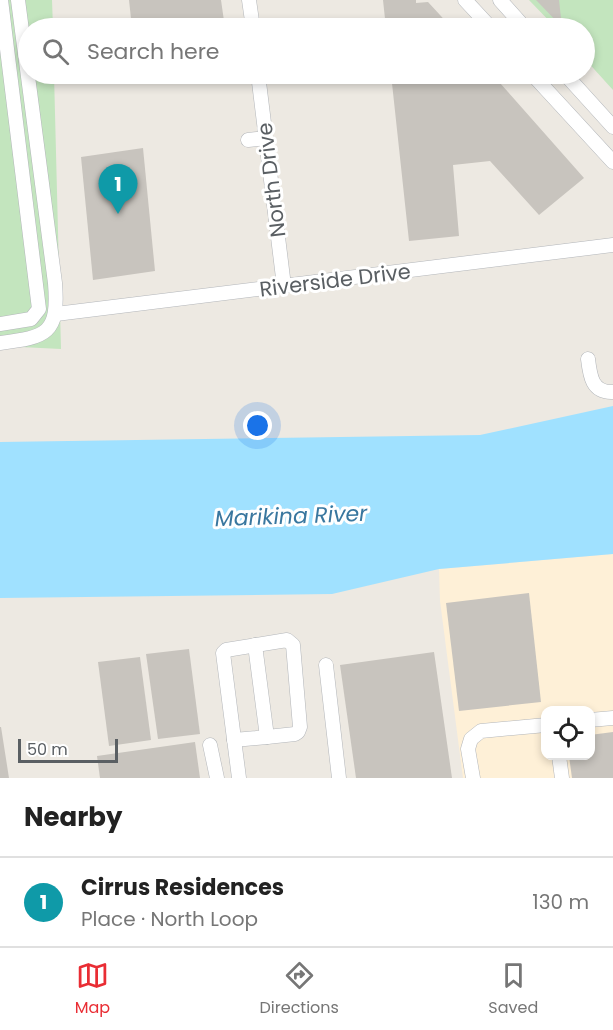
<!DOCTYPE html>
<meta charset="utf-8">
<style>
body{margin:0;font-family:Poppins,sans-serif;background:#f2f2f2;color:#222}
.controls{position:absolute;right:18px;bottom:18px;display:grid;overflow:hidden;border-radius:12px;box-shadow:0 3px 9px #0003}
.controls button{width:54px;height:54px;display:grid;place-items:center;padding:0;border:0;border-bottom:2px solid #e0e0e0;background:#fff;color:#222;font:30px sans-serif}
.scale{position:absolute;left:18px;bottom:15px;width:100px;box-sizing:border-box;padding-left:6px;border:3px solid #5a5f63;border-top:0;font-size:16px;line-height:21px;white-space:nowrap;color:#5a5f63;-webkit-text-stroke:4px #fff;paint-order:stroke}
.you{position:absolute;left:258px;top:426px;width:21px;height:21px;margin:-15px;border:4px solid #fff;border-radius:50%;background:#1a73e8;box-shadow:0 0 0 9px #1a73e833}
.badge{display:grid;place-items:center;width:39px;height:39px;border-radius:50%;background:#e92d34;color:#fff;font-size:20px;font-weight:700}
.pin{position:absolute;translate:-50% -50px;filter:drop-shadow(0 2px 3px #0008)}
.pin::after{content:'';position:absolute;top:32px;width:21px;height:18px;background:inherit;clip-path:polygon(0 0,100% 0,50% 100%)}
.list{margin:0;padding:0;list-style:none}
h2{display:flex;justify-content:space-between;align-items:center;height:78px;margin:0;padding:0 24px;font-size:26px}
h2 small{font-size:20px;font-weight:400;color:#767676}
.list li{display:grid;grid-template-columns:39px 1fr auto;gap:18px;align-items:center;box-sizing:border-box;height:90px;padding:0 24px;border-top:2px solid #e0e0e0}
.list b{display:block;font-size:22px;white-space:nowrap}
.list p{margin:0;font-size:20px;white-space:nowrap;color:#767676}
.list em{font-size:20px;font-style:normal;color:#767676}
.icon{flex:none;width:33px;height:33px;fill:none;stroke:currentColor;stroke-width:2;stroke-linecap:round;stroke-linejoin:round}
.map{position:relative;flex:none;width:613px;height:778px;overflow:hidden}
.search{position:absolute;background:#fff;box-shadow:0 3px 9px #0003;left:18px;right:18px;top:18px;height:66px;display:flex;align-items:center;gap:15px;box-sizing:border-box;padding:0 21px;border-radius:33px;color:#767676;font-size:22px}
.sheet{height:168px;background:#fff}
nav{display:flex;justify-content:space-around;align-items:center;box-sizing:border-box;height:84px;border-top:2px solid #e0e0e0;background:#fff;font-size:16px;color:#767676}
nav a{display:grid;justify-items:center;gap:3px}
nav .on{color:#e92d34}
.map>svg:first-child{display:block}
</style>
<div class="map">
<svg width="613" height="778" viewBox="0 0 613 778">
<rect width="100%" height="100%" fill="#ede9e2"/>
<path fill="#fef0d7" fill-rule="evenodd" d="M613,554V778H463L440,601L439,569ZM546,710H590V756H546Z"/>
<g fill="#c3e5be">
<path d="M0,0H52L53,28H28V74H54L61,349L0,346Z"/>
<path d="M529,0H613V90L585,59L584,28H556Z"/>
</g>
<path fill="#a0e1ff" d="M613,406V554L439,569L332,594L0,598V442L480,435Z"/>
<g fill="#c8c4be">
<path d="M129,0H221L225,28H132Z"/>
<path d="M383,0H416V3L428,2L452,28H386Z"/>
<path d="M536,0H559L562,27Z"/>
<path d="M391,74H492L584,178L539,215L490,161L453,165L459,236L409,241Z"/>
<path d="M143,148L155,271L93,280L81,157Z"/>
<path d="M529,593L541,702L459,711L446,603Z"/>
<path d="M189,649L200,734L158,739L146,654Z"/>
<path d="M434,652L452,778H356L340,665Z"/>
<path d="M140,657L151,740L109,746L98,662Z"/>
<path d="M0,727H1L9,778H0Z"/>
<path d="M613,732V778H572L569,756H590V735Z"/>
<path d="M195,742L200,778H100L97,756Z"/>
</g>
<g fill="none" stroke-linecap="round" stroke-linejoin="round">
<g stroke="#b3b6ba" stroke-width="15">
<g id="minor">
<path d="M249,0L253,28"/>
<path d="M465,0L491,28"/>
<path d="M500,0L525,28"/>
<path d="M258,74L284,286"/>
<path d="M532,74L613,162"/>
<path d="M565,74L613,127"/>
<path d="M248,140L266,138"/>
<path d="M56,314L613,245"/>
<path d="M0,324L31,319L39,309L1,0"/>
<path d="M0,343C47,337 59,334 55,283L18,0"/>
<path d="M588,359C590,376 592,393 613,392"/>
<path d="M326,665L339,778"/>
<path d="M590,720L613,718"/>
<path d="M234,740L267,737L255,645"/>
<path d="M210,745L217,778"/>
<path d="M559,756L562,778"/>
<path d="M239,778L223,653L226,650L287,640L293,645L300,727L298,732L295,734L267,737"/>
<path d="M473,778L468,749L471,739L481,731L546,725"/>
</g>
</g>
<use href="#minor" stroke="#fff" stroke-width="14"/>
</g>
<g text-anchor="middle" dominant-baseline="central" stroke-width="6" stroke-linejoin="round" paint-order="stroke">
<g font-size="21" fill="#5a5f63" stroke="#fff">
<text transform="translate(271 180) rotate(-97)">North Drive</text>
<text transform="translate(335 280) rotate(-7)">Riverside Drive</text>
</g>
<g font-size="22" font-style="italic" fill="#39779f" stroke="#fff">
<text transform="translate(291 516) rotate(-2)">Marikina River</text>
</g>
</g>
</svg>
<div class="controls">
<button><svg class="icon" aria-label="locate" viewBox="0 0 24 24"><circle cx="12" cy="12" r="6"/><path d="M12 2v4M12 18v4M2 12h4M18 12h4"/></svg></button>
</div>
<div class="scale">50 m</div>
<div class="you"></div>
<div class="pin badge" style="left:118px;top:214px;background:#0f9aa8">1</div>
<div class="search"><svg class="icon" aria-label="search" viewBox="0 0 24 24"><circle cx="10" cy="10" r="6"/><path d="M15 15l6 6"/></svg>Search here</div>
</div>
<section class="sheet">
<h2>Nearby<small></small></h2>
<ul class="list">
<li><span class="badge" style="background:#0f9aa8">1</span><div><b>Cirrus Residences</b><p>Place · North Loop</p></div><em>130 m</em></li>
</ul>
</section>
<nav>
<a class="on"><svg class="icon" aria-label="map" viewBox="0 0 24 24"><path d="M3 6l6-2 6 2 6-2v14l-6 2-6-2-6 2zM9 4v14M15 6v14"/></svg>Map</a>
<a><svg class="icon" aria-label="directions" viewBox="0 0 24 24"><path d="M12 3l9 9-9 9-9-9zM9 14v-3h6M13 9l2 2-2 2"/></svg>Directions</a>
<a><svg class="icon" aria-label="saved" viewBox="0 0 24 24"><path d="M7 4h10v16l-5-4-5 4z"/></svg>Saved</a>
</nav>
